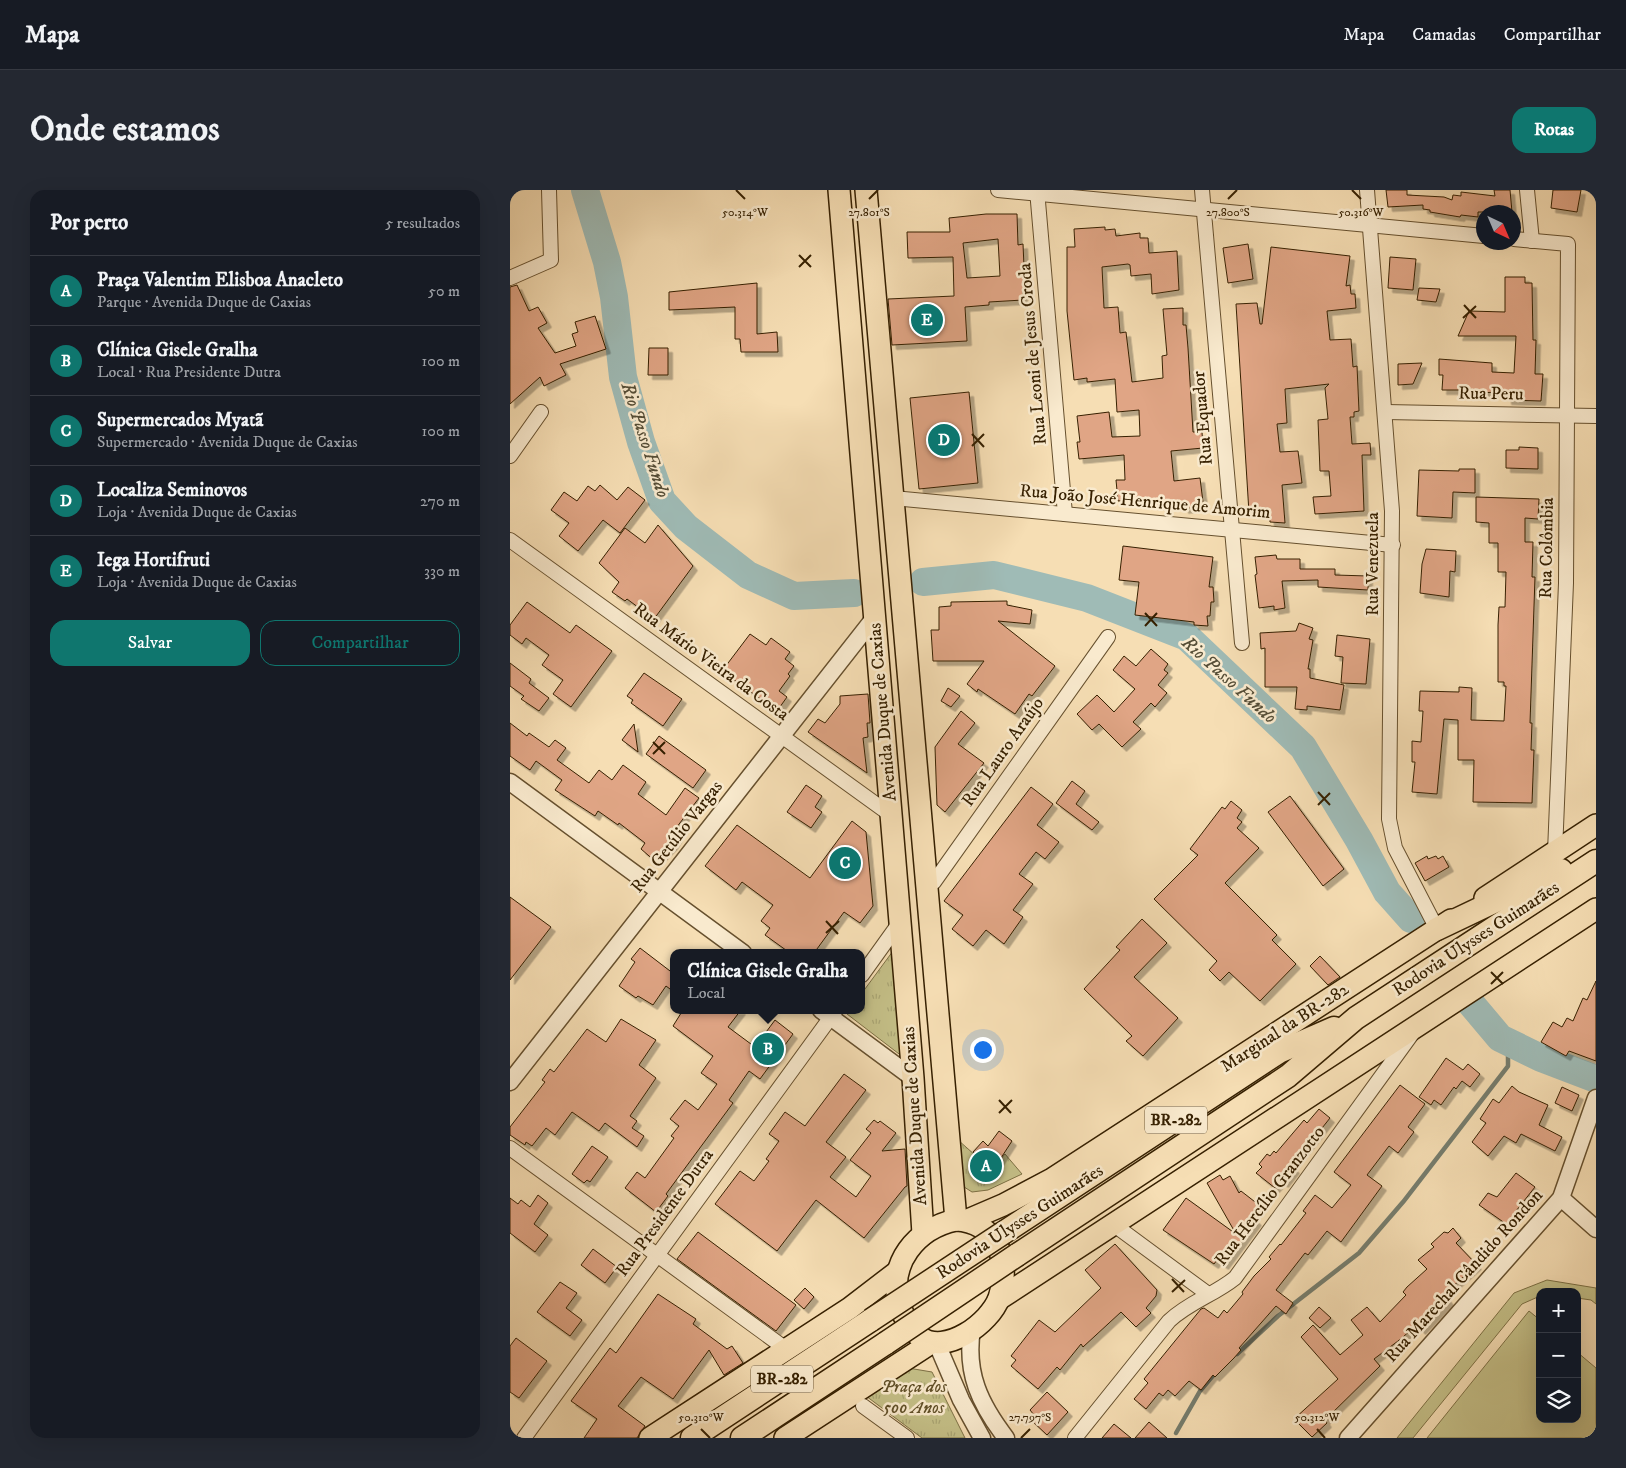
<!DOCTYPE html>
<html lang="pt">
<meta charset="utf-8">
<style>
body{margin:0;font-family:"IM FELL DW Pica",serif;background:#242831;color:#f1f3f6}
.controls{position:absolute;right:15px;bottom:15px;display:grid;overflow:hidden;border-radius:10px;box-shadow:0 5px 20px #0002}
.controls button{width:45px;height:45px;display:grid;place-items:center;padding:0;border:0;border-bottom:1px solid #363941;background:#171b24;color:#f1f3f6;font:25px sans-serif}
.compass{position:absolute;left:966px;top:15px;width:45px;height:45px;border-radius:50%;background:#171b24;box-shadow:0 5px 20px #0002;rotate:136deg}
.you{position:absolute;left:472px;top:859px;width:18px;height:18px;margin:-12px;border:4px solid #fff;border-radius:50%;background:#1a73e8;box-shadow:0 0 0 8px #1a73e833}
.badge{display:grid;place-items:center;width:32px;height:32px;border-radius:50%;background:#0f766e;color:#fff;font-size:16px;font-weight:700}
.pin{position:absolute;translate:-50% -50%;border:2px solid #fff;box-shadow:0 1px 5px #0006}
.popup{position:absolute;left:160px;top:759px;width:195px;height:65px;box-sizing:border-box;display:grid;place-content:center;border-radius:10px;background:#171b24;filter:drop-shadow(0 1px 4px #0005);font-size:16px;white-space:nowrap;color:#9ea1a6}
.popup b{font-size:19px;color:#f1f3f6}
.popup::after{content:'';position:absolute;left:50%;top:100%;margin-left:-10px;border:10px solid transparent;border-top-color:#171b24}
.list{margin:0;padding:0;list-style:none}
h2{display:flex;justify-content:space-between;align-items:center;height:65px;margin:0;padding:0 20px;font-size:21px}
h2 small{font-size:16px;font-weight:400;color:#9ea1a6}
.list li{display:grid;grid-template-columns:32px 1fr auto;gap:15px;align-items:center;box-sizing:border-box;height:70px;padding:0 20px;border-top:1px solid #363941}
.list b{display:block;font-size:19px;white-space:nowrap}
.list p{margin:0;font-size:16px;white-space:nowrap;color:#9ea1a6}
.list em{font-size:16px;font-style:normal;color:#9ea1a6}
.actions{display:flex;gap:10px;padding:15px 20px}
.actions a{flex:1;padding:11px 0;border:1px solid #0f766e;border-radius:15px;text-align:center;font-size:18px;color:#0f766e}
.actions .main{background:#0f766e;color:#fff}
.icon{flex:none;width:28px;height:28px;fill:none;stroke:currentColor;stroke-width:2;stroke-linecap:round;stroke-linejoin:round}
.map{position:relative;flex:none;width:1086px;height:1248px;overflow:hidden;border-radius:15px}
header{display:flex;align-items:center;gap:30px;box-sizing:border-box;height:70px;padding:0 25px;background:#171b24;border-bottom:1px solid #363941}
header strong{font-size:24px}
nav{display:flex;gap:28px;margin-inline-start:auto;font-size:18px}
.intro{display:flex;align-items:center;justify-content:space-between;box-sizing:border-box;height:120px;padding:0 30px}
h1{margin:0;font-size:35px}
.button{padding:12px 22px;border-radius:15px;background:#0f766e;color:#fff;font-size:18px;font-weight:700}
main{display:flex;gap:30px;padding:0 30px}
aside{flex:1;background:#171b24;border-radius:15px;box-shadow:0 5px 20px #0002}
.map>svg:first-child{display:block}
</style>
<header>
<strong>Mapa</strong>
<nav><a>Mapa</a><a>Camadas</a><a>Compartilhar</a></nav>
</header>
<div class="intro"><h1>Onde estamos</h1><a class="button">Rotas</a></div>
<main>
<aside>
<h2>Por perto<small>5 resultados</small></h2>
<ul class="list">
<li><span class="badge">A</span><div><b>Praça Valentim Elisboa Anacleto</b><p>Parque · Avenida Duque de Caxias</p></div><em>50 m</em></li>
<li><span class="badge">B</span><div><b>Clínica Gisele Gralha</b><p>Local · Rua Presidente Dutra</p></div><em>100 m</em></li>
<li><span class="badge">C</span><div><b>Supermercados Myatã</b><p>Supermercado · Avenida Duque de Caxias</p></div><em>100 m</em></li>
<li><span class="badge">D</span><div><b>Localiza Seminovos</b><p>Loja · Avenida Duque de Caxias</p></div><em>270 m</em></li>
<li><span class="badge">E</span><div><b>Iega Hortifruti</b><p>Loja · Avenida Duque de Caxias</p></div><em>330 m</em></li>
</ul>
<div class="actions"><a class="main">Salvar</a><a>Compartilhar</a></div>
</aside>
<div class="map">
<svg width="1086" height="1248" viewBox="0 0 1086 1248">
<defs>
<pattern id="park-tufts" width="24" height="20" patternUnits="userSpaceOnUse" patternTransform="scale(1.25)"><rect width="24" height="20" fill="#c4bf87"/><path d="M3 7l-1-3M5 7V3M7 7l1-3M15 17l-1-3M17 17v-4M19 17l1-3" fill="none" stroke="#a9a473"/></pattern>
<filter id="shadow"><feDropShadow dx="4.5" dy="4.5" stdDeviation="0" flood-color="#0004"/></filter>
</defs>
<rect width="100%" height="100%" fill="#f6deb4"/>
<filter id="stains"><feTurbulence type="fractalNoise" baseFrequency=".004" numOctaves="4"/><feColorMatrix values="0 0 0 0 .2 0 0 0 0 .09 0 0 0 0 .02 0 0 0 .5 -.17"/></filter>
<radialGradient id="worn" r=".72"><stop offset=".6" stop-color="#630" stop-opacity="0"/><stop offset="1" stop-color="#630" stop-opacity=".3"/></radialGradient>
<g fill="url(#park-tufts)" stroke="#7d7044">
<path d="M383,761L393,867L337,824L339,820H352V803Z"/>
<path d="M448,950L474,973L489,971L495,964L512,984L478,1000L462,1002L451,995Z"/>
<path d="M398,1178L422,1182L455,1248H412L356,1206Z"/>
</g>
<g fill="#c4bf87" stroke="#7d7044">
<path d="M1037,1090L1086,1098V1114L1081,1110L1067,1108V1102H1030V1106L1012,1114L903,1248H887L1004,1103Z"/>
<path d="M1019,1121L1030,1130V1229H1067V1162L1086,1178V1248H917Z"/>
</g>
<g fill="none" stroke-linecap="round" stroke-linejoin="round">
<g stroke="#757d6e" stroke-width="4.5">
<path d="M727,1164L768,1126L849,1063L893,1012L998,876V864L990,848"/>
<path d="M666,1243L690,1201L706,1182"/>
</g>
<g stroke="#9fbbb6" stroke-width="28">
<path d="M75,0L97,72L104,107L113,187L131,252L152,311L176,337L238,385L284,406L344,403"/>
<path d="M413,392L484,385L577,408L677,447L793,557L849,650L877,702L901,729"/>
<path d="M958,810L990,848L1031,868L1086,889"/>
</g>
</g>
<g fill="#e0a585" stroke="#362001" fill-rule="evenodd" filter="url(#shadow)">
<path d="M876,0H897V5L934,7L942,10L943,5L951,6V2L985,6L984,0H1000L1002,22H968V27L951,25L950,27L920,22V20L913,19V15L878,17Z"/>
<path d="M1043,0H1071L1067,22L1041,18Z"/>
<path d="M476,24H507L508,55L513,54L515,99H513V110L479,112V115L455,117L457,151L382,155L378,109L444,106L443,67L398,68L397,42H440L439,28ZM488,49L490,86L457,88L453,53Z"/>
<path d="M595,37V40L605,39L606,46L630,43V48H638L639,63L667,61L669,100L642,104L641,84L621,86L620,75L618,74L592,77L594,118L608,117L610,143L616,142L622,192L653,188L652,166L657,165L653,119L673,118V135H676L678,158L683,242H692L693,258L661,261L664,291L690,288L693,312L686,313V317L674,319V315H643V309L608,311L606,290H615L614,265L569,269L567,252H570L567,226L599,222L602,247L630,246L629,220L607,222L605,189L577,192V188L564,190L557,121V57H565L564,39Z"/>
<path d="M738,54L743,89L718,93L713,58Z"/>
<path d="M761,57L840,66L836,96L840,95L841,104H845L846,118L817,121L820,150L841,149L843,177L847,176L849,221L844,222V227H840L842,254L860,253L861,265H852L854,321L805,324L803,307L821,306L819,281H810L808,230L818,229L815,198L819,194L775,199L777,233L767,234L770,262L788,261L792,293L772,295L775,333L760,332L759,321L739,323L726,114L747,113L750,134H752Z"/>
<path d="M880,67L906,69L903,100L878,98Z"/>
<path d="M995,87H1015V93H1022L1023,150H1026L1025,184H1033L1031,211L997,210V202L958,203V200H932L933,185H929V169L982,173V182L1004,183L1006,146H948L959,121L995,122Z"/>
<path d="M247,93V144L267,142L268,162H231L230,149H225V117L159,120V102Z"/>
<path d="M7,95L19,121L28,117L37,133L28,138L45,163L66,156L62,144L68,142L65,132L85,126L96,159L50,174L56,185L34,196L30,187L0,214V97Z"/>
<path d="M909,98L930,99L926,112L907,110Z"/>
<path d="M139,158H158V185H138Z"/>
<path d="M912,173L903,194L888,195V174Z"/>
<path d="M459,202L468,293L409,299L400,208Z"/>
<path d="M1009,257L1028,258V279L996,278V260H1009Z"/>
<path d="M949,279H965V303L943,302L942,328L907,326L909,280L949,281Z"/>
<path d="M90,295L107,310L118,297L135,310L110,343L93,330L68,361L49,346L59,333L41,320L54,302L67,311L78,296L85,301Z"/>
<path d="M966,307L1029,309L1028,329L1015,328V352H1023L1022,387H1025L1020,533H1022L1021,560H1024L1022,613L963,612L964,570H948V530L934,529L927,604L902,602L905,572H902V551L911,552L913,521H909L910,501L949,502V497L962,498L961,530L994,531L996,496H994V492H988V435L989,417H995L996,382H988V353H979V333L966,332Z"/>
<path d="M148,335L183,376L144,429L117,409L115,411L102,402L109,392L89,373L115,338L135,353Z"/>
<path d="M613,356L703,367L699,397H703L704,412H701L700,426H697L698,436L684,435V432L625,425L629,392L609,390Z"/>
<path d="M916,359L946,361L945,382L940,381L939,407L910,403L912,374Z"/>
<path d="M766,365L767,369H790V379H825V385L858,386V400L808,397V390L772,391L775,418L764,420V416L749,418L745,385L747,384L745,367Z"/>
<path d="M497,411V415L522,420L520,434L488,431L545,476L522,506L519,504L505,524L468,499L467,502L457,494L474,471H423L421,440H429V417L441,416V412Z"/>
<path d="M17,412L60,443L66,435L102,461L61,517L43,504L53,490L32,475L39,465L16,448L12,454L0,445V435Z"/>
<path d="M789,433L803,438L799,449L803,450L798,479H800V488L834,495L830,520L797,516V520L785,519L787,497H755V458L751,459L750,443L786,441Z"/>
<path d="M240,444L256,455L261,448L280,462L275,469L284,476L278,484L280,486L269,501L277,507L267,521L212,481Z"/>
<path d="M827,445L860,449L856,494L831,493L833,467L825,466Z"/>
<path d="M641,459L658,474L654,480L658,483L648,495L657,503L645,517L641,513L623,532L631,539L612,557L589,534L582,540L567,524L587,505L604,522L625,499L603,480L614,466L626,476Z"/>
<path d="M0,473L21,489L19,493L39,508L29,521L11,509L14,506L0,496Z"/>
<path d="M134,483L172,509L153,536L121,513L123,510L117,506Z"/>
<path d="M438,498L450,506L441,517L431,511Z"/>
<path d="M358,504L360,533H357L358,547L353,548L357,583L298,542L308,529L315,533L330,514V506Z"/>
<path d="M451,521L465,533L448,554L474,573L435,622L427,615L425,557Z"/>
<path d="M0,533L17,546L19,543L39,557L45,550L56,558L47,570L79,593L89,580L102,590L113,575L136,592L128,604L156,625L175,598L189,608L163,642L168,646L163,655L146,672L131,659L135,653L109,633L108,635L88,621L85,626L45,600L52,590L26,571L20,580L0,566Z"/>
<path d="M124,534L128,562L112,550Z"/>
<path d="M149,546L196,580L183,598L136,564Z"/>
<path d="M562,591L575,601L566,614L589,632L582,640L546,613Z"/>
<path d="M296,595L312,606L305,617L312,622L301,638L277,622Z"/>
<path d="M521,597L543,614L527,635L549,652L535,669L526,662L509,684L523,694L503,720L513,727L494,754L476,740L463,756L442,739L453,725L434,711Z"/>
<path d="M780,606L834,679L813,696L758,622Z"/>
<path d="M721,611L732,620L727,628L732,632L727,638L749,658L715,693L767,745L762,750L786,774L750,811L719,782L710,791L699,780L707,771L644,709L688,665L680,659L712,617L715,619Z"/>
<path d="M342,631L356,642L363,716L350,733L334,722L304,763H280L255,745L260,738L251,731L263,715L232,692L226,700L195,676L227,635L300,688Z"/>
<path d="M917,666L918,669L926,666L928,669L933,666L939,677L915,691L905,673Z"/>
<path d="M0,707L41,737L0,790Z"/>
<path d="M632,729L657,753L624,787L668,828L633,866L616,851L622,846L574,799L610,760L606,757Z"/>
<path d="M130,758L164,784V802L156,796L143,815L128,806L126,808L109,796L125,772L121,769Z"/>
<path d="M810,766L830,787L818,795L800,776Z"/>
<path d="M1086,791V871L1059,861L1056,866L1031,852L1043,832L1052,837L1057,828L1063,831L1073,808L1077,810Z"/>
<path d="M173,820H231L218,837L245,857L265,830L283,844L250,889L239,881L219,910L223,913L156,1004L158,1006L146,1022L115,998L127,982L135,988L164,948L161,946L169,936L160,929L175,910L188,920L207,894L191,883L203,866L163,836Z"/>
<path d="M111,829L146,850L129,875L146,888L120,926L127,931L122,938L134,946L127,957L95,933L89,941L62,922L45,945L36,938L22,956L16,952L15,955L0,945V937L35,892L32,890L40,879L44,882L77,839L96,852Z"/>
<path d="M936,868L953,880L958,874L970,884L960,897L952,891L946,899L944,897L931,915L924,910L921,915L909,907Z"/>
<path d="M334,884L356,900L316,952L336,967L320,987L346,1007L361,986L340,970L361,943L356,939L364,930L368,933L370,931L386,943L372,961L395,959L397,996L395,997L354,1048L306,1010L267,1061L205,1014L230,981L244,991L259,971L256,969L269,951L259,944L275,922L295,936Z"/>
<path d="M890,895L915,914L898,937L904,942L888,963L879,956L857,985L872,996L831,1052L817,1041L798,1065L795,1063L766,1100L783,1113L776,1124L766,1116L729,1158L731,1160L724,1168L705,1187L703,1185L691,1200L679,1191L665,1206L658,1200L653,1206L649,1203L636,1219L624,1209L638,1193L634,1189L691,1119L694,1118L708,1128L714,1120L717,1123L733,1104L732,1102L744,1086L761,1069L759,1067L770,1054L771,1055L796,1023L793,1021L805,1005L822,1018L841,995L824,982Z"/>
<path d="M1002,896L1009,902L1038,915L1029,935L1052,947L1045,961L1011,944L1006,953L994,946L978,966L962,952L976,933L970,929L983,909L989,913Z"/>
<path d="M1052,897L1069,905L1062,921L1045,913Z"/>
<path d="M809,919L820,928L782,976L785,979L774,993L771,991L765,998L746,983L752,977L749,974L757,964L760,966L764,961L766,963L794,930L797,933Z"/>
<path d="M489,941L502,951L489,971L464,972L470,967L463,962L473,951L478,956Z"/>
<path d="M82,956L98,967L80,992L77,990L74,993L62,984Z"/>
<path d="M1006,983L1025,997L1006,1021L1009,1023L999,1036L969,1015L978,1003L987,1007Z"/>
<path d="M710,985L713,990L720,986L729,1003L731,1001L749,1015L741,1026L747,1031L714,1075L707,1070L704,1074L653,1040L676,1008L726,1044L697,993Z"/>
<path d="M28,1005L38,1013L24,1034L38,1045L25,1062L0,1043V1008L8,1014L11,1010L20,1017Z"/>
<path d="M943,1038L951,1048L946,1053L967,1075L934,1104L939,1111L911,1140L906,1135L892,1148L864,1169L870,1176L815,1230L817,1233L802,1247L784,1229L828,1189L791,1147L803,1135L830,1165L853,1145L841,1130L857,1117L870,1132L896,1105L893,1102L897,1097L917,1079L908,1070L924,1057L921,1054L934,1042L938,1043Z"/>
<path d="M188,1042L286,1115L266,1141L167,1069Z"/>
<path d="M605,1054L647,1100L646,1106L636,1118L641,1123L626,1137L611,1122L573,1157L571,1154L550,1180L547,1177L528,1199L501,1176L506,1170L501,1166L529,1130L545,1142L591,1098L575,1080Z"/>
<path d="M83,1059L107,1077L95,1093L71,1075Z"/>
<path d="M50,1092L67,1103L56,1118L72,1130L60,1146L27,1122Z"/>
<path d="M295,1098L304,1107L294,1119L284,1110Z"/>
<path d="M148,1104L186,1129L183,1134L217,1159L222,1156L233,1173L214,1185L199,1160L163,1209L131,1187L108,1216L135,1236L127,1248H74L87,1229L61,1211L100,1158L106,1163Z"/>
<path d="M809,1117L821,1128L810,1138L799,1128Z"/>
<path d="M6,1148L37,1171L9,1208L0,1202V1156Z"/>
<path d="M537,1202L558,1222L537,1245L520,1229L524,1225L520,1220Z"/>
<path d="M639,1232L657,1248H625Z"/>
<path d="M604,1234L621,1248H592Z"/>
</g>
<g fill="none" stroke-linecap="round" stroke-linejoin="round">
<g stroke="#66502e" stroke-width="16">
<g id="minor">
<path d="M488,0L974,46"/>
<path d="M527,0L555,324"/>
<path d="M692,0L732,453"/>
<path d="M857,0L882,321L879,629L885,658L927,739"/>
<path d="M1017,0L1022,51"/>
<path d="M1004,49L1058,54L1056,393L1045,662"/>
<path d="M0,88L41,70L39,0"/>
<path d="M876,222L1086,226"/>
<path d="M0,266L31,222"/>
<path d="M383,308L883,355"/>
<path d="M0,350L381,625"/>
<path d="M417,696L424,692L598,447"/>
<path d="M352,785L390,732"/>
<path d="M0,958L276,1159"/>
<path d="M603,1034L698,1104"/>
<path d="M353,1216L397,1248"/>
<path d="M14,1248L326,820"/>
<path d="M565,1248L659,1131C679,1112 704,1105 725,1088L902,844"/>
</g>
</g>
<g stroke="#66502e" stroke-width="19">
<g id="tertiary">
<path d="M0,592L233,763"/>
<path d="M311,820L403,888"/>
<path d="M0,892L365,427"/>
<path d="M1051,1008L1086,1039"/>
<path d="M462,1139C455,1183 470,1214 496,1248"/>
<path d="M427,1154L451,1210L472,1248"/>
<path d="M838,1248L1051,1008L1086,908"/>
</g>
</g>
<g stroke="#362001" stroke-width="24">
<g id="primary">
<path d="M329,0L403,888L413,1044"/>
<path d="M356,0L446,1030"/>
<path d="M975,708L1086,635"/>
<path d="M446,1030C488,1032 501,1073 489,1108C480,1133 435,1166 410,1147C399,1138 394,1128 390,1116C376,1074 407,1038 446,1030Z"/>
<path d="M458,1030L493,1015L542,989L941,730"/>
<path d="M489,1109L1086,719"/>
<path d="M140,1248L340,1118L387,1082"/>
<path d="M275,1248L421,1153"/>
</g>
</g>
<g stroke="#362001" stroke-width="25">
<g id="trunk">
<path d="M927,739L1051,680"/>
<path d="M493,1043L769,862L824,838"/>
<path d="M507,1065L778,886L846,828L1086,671"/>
<path d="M182,1248L361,1130"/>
<path d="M232,1248L376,1153"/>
</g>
</g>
<use href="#minor" stroke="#f9eace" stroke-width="14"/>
<use href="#tertiary" stroke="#f9eace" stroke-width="16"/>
<use href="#primary" stroke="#f6deb4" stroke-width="21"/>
<use href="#trunk" stroke="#f6deb4" stroke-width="22"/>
<g stroke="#362001" stroke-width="25" stroke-linecap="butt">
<g id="trunk-bridge">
<path d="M361,1130L493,1043"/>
<path d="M376,1153L507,1065"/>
</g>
</g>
<use href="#trunk-bridge" stroke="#f6deb4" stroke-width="22"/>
</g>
<path fill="none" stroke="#362001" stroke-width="2" d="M226,0L235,9M842,0L851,9M359,9L368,0M718,9L727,0M289,65L301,77M289,77L301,65M954,115L966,128M953,128L966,116M462,244L474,257M462,256L474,244M635,423L647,436M635,436L647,423M143,552L155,564M143,564L155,552M808,602L820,615M808,615L820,603M316,731L328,744M316,743L329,731M981,782L993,794M981,794L993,782M489,910L501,923M489,923L502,910M662,1089L674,1102M662,1102L675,1090M191,1239L200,1248M807,1239L815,1248M511,1248L520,1239"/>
<g text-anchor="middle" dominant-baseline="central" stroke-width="5" stroke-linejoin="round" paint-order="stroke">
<g fill="#f9eace" stroke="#705d3e" stroke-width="1">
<rect x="635" y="916.5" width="62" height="27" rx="4"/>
<rect x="241" y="1175.5" width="62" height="27" rx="4"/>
</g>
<g font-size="16" font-weight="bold" fill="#362001">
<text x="666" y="930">BR-282</text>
<text x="272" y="1189">BR-282</text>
</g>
<g font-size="18" fill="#362001" stroke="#f9eace">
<text transform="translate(523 164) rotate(-95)">Rua Leoni de Jesus Croda</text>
<text transform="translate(981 204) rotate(1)">Rua Peru</text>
<text transform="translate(693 228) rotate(-95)">Rua Equador</text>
<text transform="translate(635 312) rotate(5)">Rua João José Henrique de Amorim</text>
<text transform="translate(1037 358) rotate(-89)">Rua Colômbia</text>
<text transform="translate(863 374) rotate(-90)">Rua Venezuela</text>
<text transform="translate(201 472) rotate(36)">Rua Mário Vieira da Costa</text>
<text transform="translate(373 522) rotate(-95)">Avenida Duque de Caxias</text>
<text transform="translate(493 562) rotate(-55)">Rua Lauro Araújo</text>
<text transform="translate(167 647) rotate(-52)">Rua Getúlio Vargas</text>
<text transform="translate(966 749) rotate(-33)">Rodovia Ulysses Guimarães</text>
<text transform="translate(775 838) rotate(-33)">Marginal da BR-282</text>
<text transform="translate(405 926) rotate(-94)">Avenida Duque de Caxias</text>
<text transform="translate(760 1006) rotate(-53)">Rua Hercílio Granzotto</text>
<text transform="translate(155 1023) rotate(-54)">Rua Presidente Dutra</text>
<text transform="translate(510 1032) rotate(-33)">Rodovia Ulysses Guimarães</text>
<text transform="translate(954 1086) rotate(-48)">Rua Marechal Cândido Rondon</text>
</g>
<g font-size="18" font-style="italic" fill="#615029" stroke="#f9eace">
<text x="404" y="1197">Praça dos<tspan x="404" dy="21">500 Anos</tspan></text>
</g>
<g font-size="19" font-style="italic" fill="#564e37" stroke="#f9eace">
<text transform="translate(135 250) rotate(72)">Rio Passo Fundo</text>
<text transform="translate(719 490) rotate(42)">Rio Passo Fundo</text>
</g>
</g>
<g font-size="12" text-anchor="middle" fill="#362001" stroke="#f9eace" stroke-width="5" stroke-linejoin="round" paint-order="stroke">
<text x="359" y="26">27.801°S</text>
<text x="718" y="26">27.800°S</text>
<text x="235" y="26">50.314°W</text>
<text x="851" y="26">50.316°W</text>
<text x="191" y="1231">50.310°W</text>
<text x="807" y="1231">50.312°W</text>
<text x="520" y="1231">27.797°S</text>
</g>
<rect width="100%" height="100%" filter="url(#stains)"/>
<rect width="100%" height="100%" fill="url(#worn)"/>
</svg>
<div class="controls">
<button>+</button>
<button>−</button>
<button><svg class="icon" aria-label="layers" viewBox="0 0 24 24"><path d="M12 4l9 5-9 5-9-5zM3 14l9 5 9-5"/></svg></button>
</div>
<svg class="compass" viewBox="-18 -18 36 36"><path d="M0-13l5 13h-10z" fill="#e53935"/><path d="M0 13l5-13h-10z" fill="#9ea1a6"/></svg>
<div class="you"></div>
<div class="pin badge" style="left:476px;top:976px">A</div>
<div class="pin badge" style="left:258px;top:859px">B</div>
<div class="popup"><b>Clínica Gisele Gralha</b>Local</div>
<div class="pin badge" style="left:335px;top:673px">C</div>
<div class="pin badge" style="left:434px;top:250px">D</div>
<div class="pin badge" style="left:417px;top:130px">E</div>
</div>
</main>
